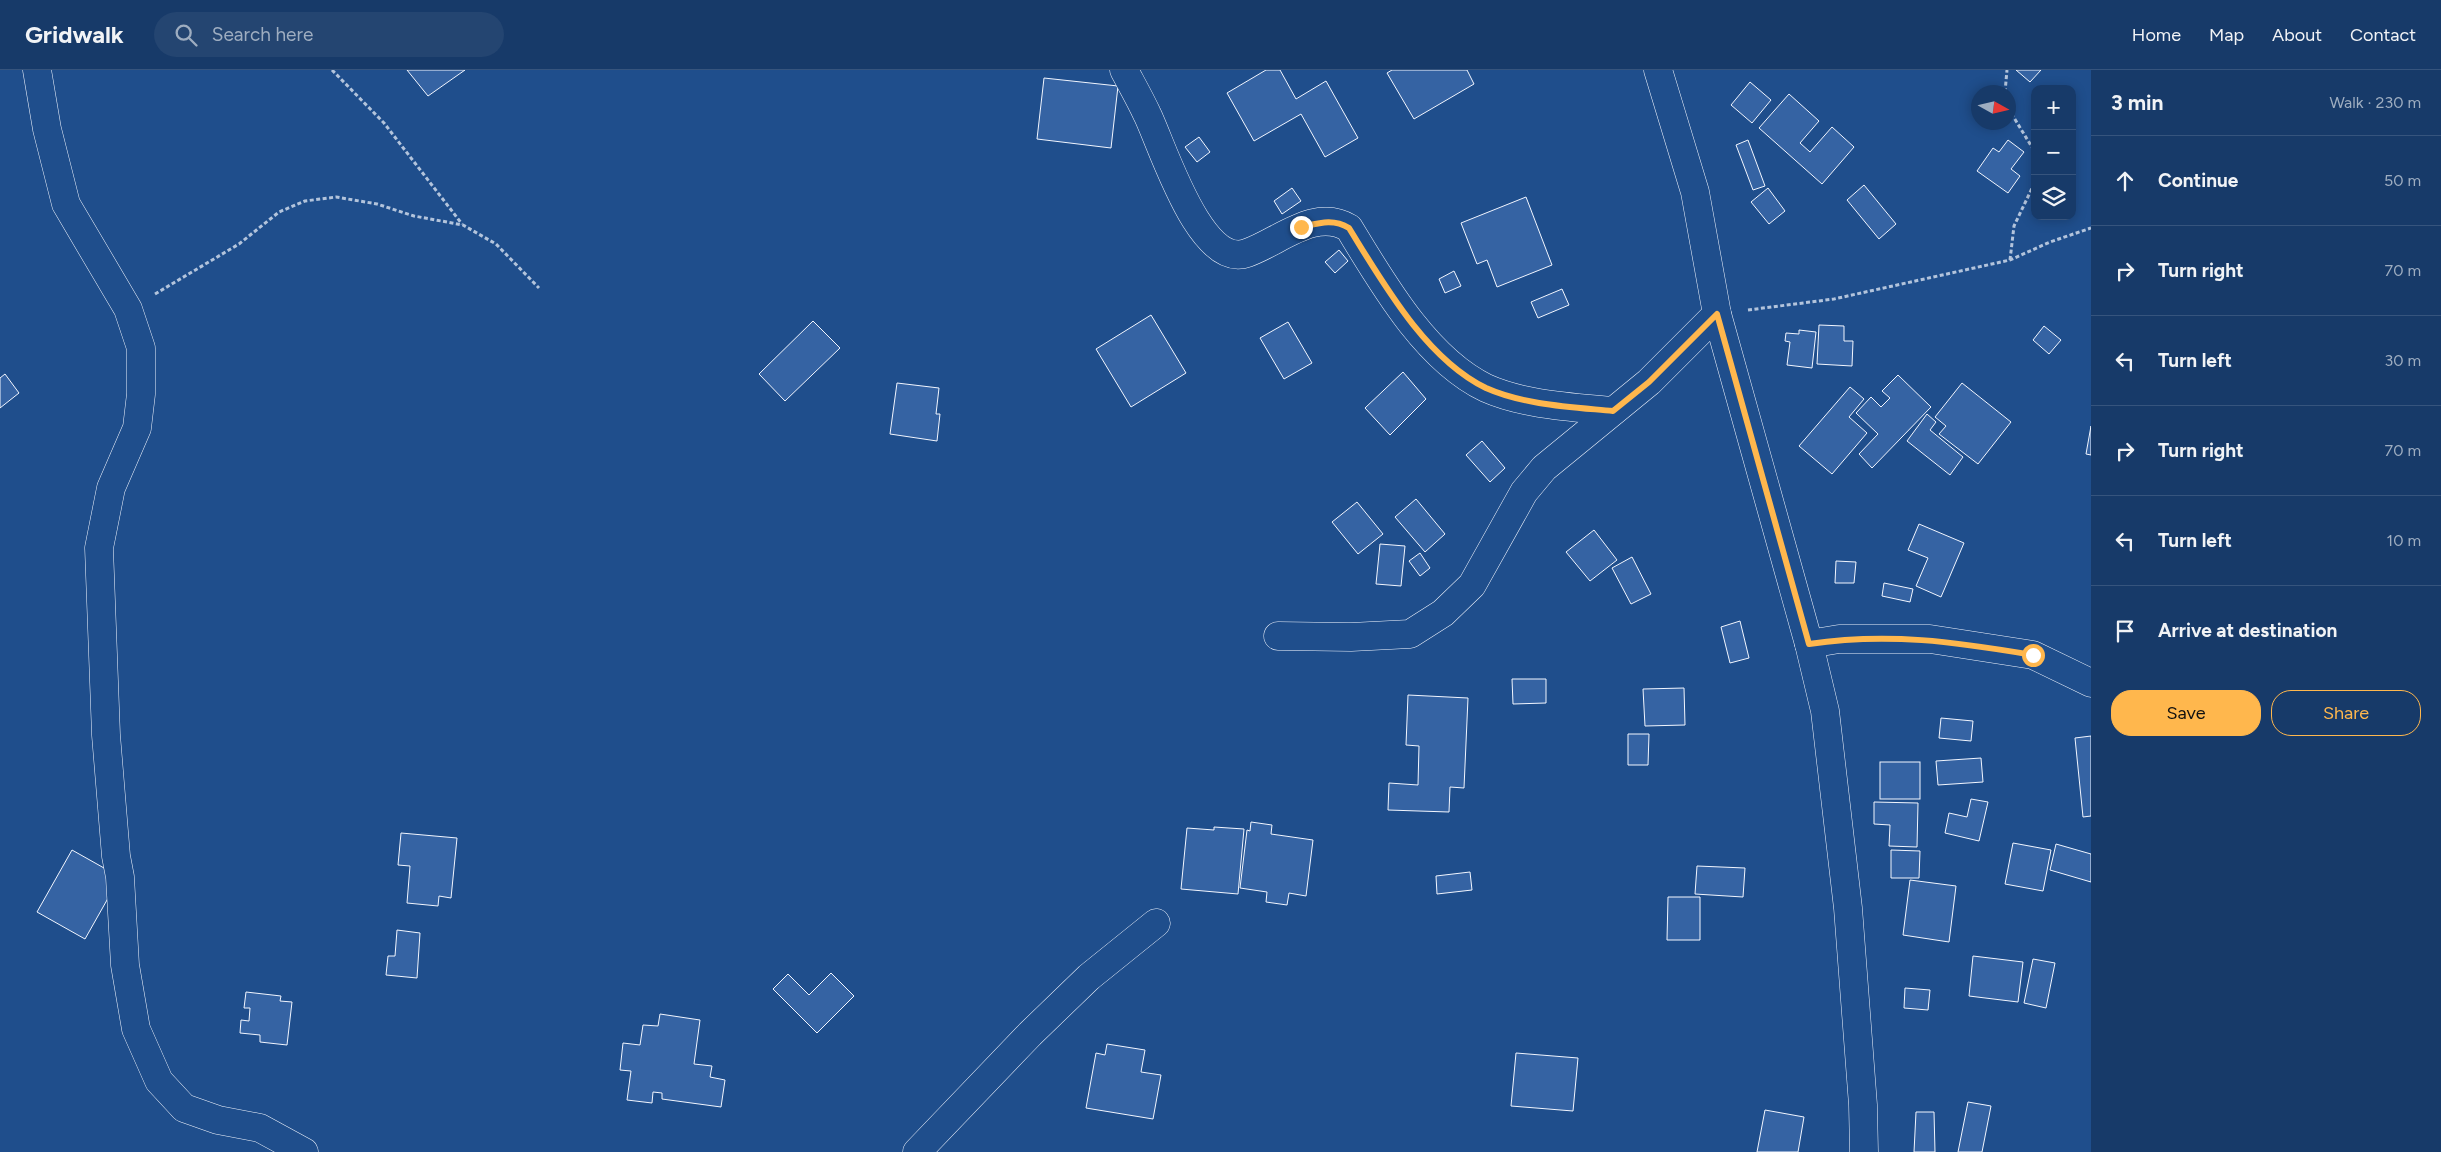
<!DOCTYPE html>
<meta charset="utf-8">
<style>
body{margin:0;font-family:Figtree,sans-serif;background:#244571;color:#f1f3f6}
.controls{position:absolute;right:15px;top:15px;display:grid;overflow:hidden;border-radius:10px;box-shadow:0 2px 12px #0003}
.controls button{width:45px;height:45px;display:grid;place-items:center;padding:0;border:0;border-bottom:1px solid #36547d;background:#173a69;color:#f1f3f6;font:25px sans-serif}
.compass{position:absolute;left:1971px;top:15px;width:45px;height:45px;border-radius:50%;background:#173a69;box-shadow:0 2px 12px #0003;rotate:98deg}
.stop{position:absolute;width:15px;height:15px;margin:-11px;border:4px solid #ffb74d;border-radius:50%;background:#fff}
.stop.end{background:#ffb74d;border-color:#fff;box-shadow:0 1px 5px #0008}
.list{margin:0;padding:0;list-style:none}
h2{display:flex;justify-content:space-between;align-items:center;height:65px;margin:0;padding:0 20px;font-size:21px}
h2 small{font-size:16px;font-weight:400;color:#9eadc0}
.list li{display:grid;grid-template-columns:32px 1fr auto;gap:15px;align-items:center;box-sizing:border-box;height:90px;padding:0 20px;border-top:1px solid #36547d}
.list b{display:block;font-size:19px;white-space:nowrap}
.list em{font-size:16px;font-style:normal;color:#9eadc0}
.actions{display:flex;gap:10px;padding:15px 20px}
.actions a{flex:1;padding:11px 0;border:1px solid #ffb74d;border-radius:20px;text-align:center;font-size:18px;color:#ffb74d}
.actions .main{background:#ffb74d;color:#111}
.icon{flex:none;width:28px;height:28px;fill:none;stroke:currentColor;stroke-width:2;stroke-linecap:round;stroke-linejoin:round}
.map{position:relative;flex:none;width:2091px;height:1082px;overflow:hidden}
header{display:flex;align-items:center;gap:30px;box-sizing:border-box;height:70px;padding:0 25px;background:#173a69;border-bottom:1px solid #36547d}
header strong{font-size:24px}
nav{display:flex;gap:28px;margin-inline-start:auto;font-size:18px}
.search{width:350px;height:45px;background:#244571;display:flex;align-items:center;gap:12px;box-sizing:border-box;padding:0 18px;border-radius:28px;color:#9eadc0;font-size:19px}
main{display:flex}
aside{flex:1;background:#173a69}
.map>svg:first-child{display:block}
</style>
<header>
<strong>Gridwalk</strong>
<div class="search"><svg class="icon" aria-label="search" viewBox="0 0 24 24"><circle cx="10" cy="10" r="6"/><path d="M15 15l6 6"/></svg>Search here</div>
<nav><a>Home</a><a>Map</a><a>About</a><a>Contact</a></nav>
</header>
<main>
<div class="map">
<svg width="2091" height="1082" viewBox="0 0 2091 1082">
<rect width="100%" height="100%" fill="#1f4e8c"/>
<g fill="#3563a3" stroke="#f2f6ff">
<path d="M407,0H465L428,26Z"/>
<path d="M1266,0H1280L1296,29L1326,11L1358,68L1325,87L1301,44L1254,71L1227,23Z"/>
<path d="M1392,0H1467L1474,14L1414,49L1387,3Z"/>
<path d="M2016,0H2041L2030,12Z"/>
<path d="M1044,8L1118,16L1111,78L1037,69Z"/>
<path d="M1750,12L1771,30L1752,53L1731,35Z"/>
<path d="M1789,24L1819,51L1800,73L1810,82L1832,57L1854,77L1822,114L1759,58Z"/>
<path d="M1199,67L1210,82L1197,92L1185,77Z"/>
<path d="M1748,70L1765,116L1753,120L1736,75Z"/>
<path d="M2008,70L2024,82L2011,99L2020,106L2008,123L1977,101L1993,78L1999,82Z"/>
<path d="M1864,115L1896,154L1879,169L1847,130Z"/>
<path d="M1292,118L1301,131L1282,144L1274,131Z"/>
<path d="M1768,118L1785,141L1769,154L1751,132Z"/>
<path d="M1526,127L1552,195L1497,217L1487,190L1477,194L1461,153Z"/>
<path d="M1339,180L1348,191L1335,203L1325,192Z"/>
<path d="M1454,201L1461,216L1445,223L1439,209Z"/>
<path d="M1562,219L1569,235L1538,248L1531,232Z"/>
<path d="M1151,245L1186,303L1131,337L1096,279Z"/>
<path d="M813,251L840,278L785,331L759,304Z"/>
<path d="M1288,252L1312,293L1284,309L1260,268Z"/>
<path d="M1819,255L1844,256V271H1853L1852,296L1817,294Z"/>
<path d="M2044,256L2061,270L2049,284L2033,270Z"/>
<path d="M1799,260L1816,262L1812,298L1787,295L1790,272L1785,271L1786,263L1799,264Z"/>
<path d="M1403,302L1426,329L1390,365L1365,338Z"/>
<path d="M5,304L19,323L0,338V308Z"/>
<path d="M1898,305L1931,337L1872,398L1859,384L1878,364L1856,343L1871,327L1881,337L1890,328L1882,321Z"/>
<path d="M897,313L939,318L936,344H940L937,371L890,364Z"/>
<path d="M1962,313L2011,352L1978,394L1939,364L1946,356L1935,347Z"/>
<path d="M1850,317L1864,329L1849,347L1867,363L1832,404L1799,376Z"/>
<path d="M1927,344L1936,352L1930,360L1963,387L1950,405L1907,371Z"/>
<path d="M2091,356V385L2086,384Z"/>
<path d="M1482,371L1505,398L1490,412L1466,385Z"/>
<path d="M1416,429L1445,464L1425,482L1395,447Z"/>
<path d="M1357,432L1383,464L1358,484L1332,452Z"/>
<path d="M1919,454L1964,473L1941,527L1916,516L1928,488L1908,480Z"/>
<path d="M1594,460L1617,490L1590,511L1566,482Z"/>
<path d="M1380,474L1405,476L1401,516L1376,514Z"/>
<path d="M1420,483L1430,498L1420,506L1409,491Z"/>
<path d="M1632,487L1651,524L1631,534L1612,498Z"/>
<path d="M1836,491L1856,492L1854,513H1835Z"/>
<path d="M1884,513L1913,519L1910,532L1882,526Z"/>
<path d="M1740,551L1749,588L1730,593L1721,557Z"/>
<path d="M1512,609H1546V633L1513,634Z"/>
<path d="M1684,618L1685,655L1645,656L1643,619Z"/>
<path d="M1408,625L1468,628L1464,718L1450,717L1449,742L1388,740L1389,713L1418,715L1419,676L1406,675Z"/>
<path d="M1941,648L1973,651L1971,671L1939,668Z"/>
<path d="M1628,664H1649L1648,695H1628Z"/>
<path d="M2091,666V746L2083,747L2075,668Z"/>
<path d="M1981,688L1983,712L1938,715L1936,691Z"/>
<rect x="1880" y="692" width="40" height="37"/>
<path d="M1971,729L1988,732L1979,771L1945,763L1949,743L1967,747Z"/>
<path d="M1874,732L1918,733L1917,777L1889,776L1890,755L1874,754Z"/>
<path d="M1251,752L1272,755L1271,764L1313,770L1306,826L1289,823L1287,835L1266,832L1267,822L1240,818L1247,760L1250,761Z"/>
<path d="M1214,757L1244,759L1238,824L1181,819L1187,758L1214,760Z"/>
<path d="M401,763L457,768L451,828L439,826L438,836L407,833L410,796L398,795Z"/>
<path d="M2013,773L2051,780L2043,821L2005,814Z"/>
<path d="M2056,774L2091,784V812L2050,800Z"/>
<path d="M72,780L120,807L85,869L37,842Z"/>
<path d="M1891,780L1920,781L1919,808H1891Z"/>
<path d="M1697,796L1745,798L1743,827L1695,824Z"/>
<path d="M1470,802L1472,820L1437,824L1436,806Z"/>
<path d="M1910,810L1956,816L1949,872L1903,865Z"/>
<path d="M1668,827H1700V870H1667Z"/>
<path d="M397,860L420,863L417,908L386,905L388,886H395Z"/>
<path d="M1973,886L2023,892L2018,932L1969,926Z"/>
<path d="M2033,889L2055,893L2046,938L2024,933Z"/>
<path d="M831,903L854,926L817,963L773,919L788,904L809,925Z"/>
<path d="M1905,918L1930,920L1928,940L1904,938Z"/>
<path d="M246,922L281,926L280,931L292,932L287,975L260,972V965L240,963L241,950L249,951L250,938H244Z"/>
<path d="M660,944L700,950L694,994L712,996L710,1007L725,1010L721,1037L662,1029V1023L653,1022L652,1033L627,1030L631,1001L620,1000L623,973L640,975L643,955L658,956Z"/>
<path d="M1107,974L1145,980L1141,1002L1161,1005L1153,1049L1086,1038L1096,983L1105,985Z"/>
<path d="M1516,983L1578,988L1573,1041L1511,1036Z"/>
<path d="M1968,1032L1991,1036L1982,1082H1958Z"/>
<path d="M1765,1040L1804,1047L1798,1082H1757Z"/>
<path d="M1916,1042H1934L1935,1082H1914Z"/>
</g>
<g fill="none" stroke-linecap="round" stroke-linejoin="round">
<g stroke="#f2f6ff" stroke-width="29">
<g id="minor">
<path d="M37,0L47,59L66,134L128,239L141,278V324L137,358L111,418L99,478L106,665L116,786L120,807L125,895L136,959L159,1011L184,1038L218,1050L260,1058L304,1082"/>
<path d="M1124,0C1132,15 1140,29 1147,44C1162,74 1200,200 1247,183C1279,172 1315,137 1349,158C1383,214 1426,289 1486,318C1524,335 1572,337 1613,341"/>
<path d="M1278,566L1351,567L1410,564L1443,543L1472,515L1524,422L1544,398L1649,312L1717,244"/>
<path d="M1809,574L1839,569H1930L2033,585L2091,613"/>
<path d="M917,1082L1030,964L1089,907L1156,853"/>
</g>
</g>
<g stroke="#f2f6ff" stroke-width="29">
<path id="secondary" d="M1658,0L1695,122L1717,244L1809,574L1825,641L1848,838L1863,1035L1864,1082"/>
</g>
<g stroke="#b3c4dc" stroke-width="3" stroke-dasharray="4 2.5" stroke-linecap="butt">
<path d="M332,0L384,53L462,154"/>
<path d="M2005,22L2007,0"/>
<path d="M2008,38L2035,82"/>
<path d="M2010,190L2014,156L2035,112"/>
<path d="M155,224L239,174L279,142L305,131L336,127L377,134L414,146L463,155L496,174L539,218"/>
<path d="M1748,240L1834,229L2010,190L2050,172L2091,158"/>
</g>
<use href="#minor" stroke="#1f4e8c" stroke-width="28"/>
<use href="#secondary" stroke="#1f4e8c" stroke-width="28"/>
</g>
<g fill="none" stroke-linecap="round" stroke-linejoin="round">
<path stroke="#ffb74d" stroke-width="6" d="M1301,157C1319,153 1333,148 1349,158C1383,213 1426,289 1486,318C1524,335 1572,337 1613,341L1649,312L1717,244L1809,574C1888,562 1956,572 2033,585"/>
</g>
</svg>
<div class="controls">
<button>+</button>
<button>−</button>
<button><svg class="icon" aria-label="layers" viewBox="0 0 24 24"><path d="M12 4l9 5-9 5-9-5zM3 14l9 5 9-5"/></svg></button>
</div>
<svg class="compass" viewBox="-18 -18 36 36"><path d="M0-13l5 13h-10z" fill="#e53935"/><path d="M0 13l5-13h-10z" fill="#9eadc0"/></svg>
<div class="stop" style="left:2033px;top:585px"></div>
<div class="stop end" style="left:1301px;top:157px"></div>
</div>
<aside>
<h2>3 min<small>Walk · 230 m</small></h2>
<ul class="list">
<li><svg class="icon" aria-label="ahead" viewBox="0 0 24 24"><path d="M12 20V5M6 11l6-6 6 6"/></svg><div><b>Continue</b></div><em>50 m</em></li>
<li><svg class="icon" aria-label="right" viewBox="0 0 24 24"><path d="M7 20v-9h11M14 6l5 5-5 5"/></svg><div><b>Turn right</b></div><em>70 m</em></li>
<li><svg class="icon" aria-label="left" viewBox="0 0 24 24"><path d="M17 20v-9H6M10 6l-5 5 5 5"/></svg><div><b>Turn left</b></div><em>30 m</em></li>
<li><svg class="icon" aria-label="right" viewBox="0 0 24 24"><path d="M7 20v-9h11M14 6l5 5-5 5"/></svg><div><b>Turn right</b></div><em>70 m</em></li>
<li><svg class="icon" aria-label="left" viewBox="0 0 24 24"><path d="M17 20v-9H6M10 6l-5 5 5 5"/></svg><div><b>Turn left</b></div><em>10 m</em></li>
<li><svg class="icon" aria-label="arrive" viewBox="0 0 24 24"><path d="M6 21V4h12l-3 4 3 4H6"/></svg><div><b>Arrive at destination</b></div></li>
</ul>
<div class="actions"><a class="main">Save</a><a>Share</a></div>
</aside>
</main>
